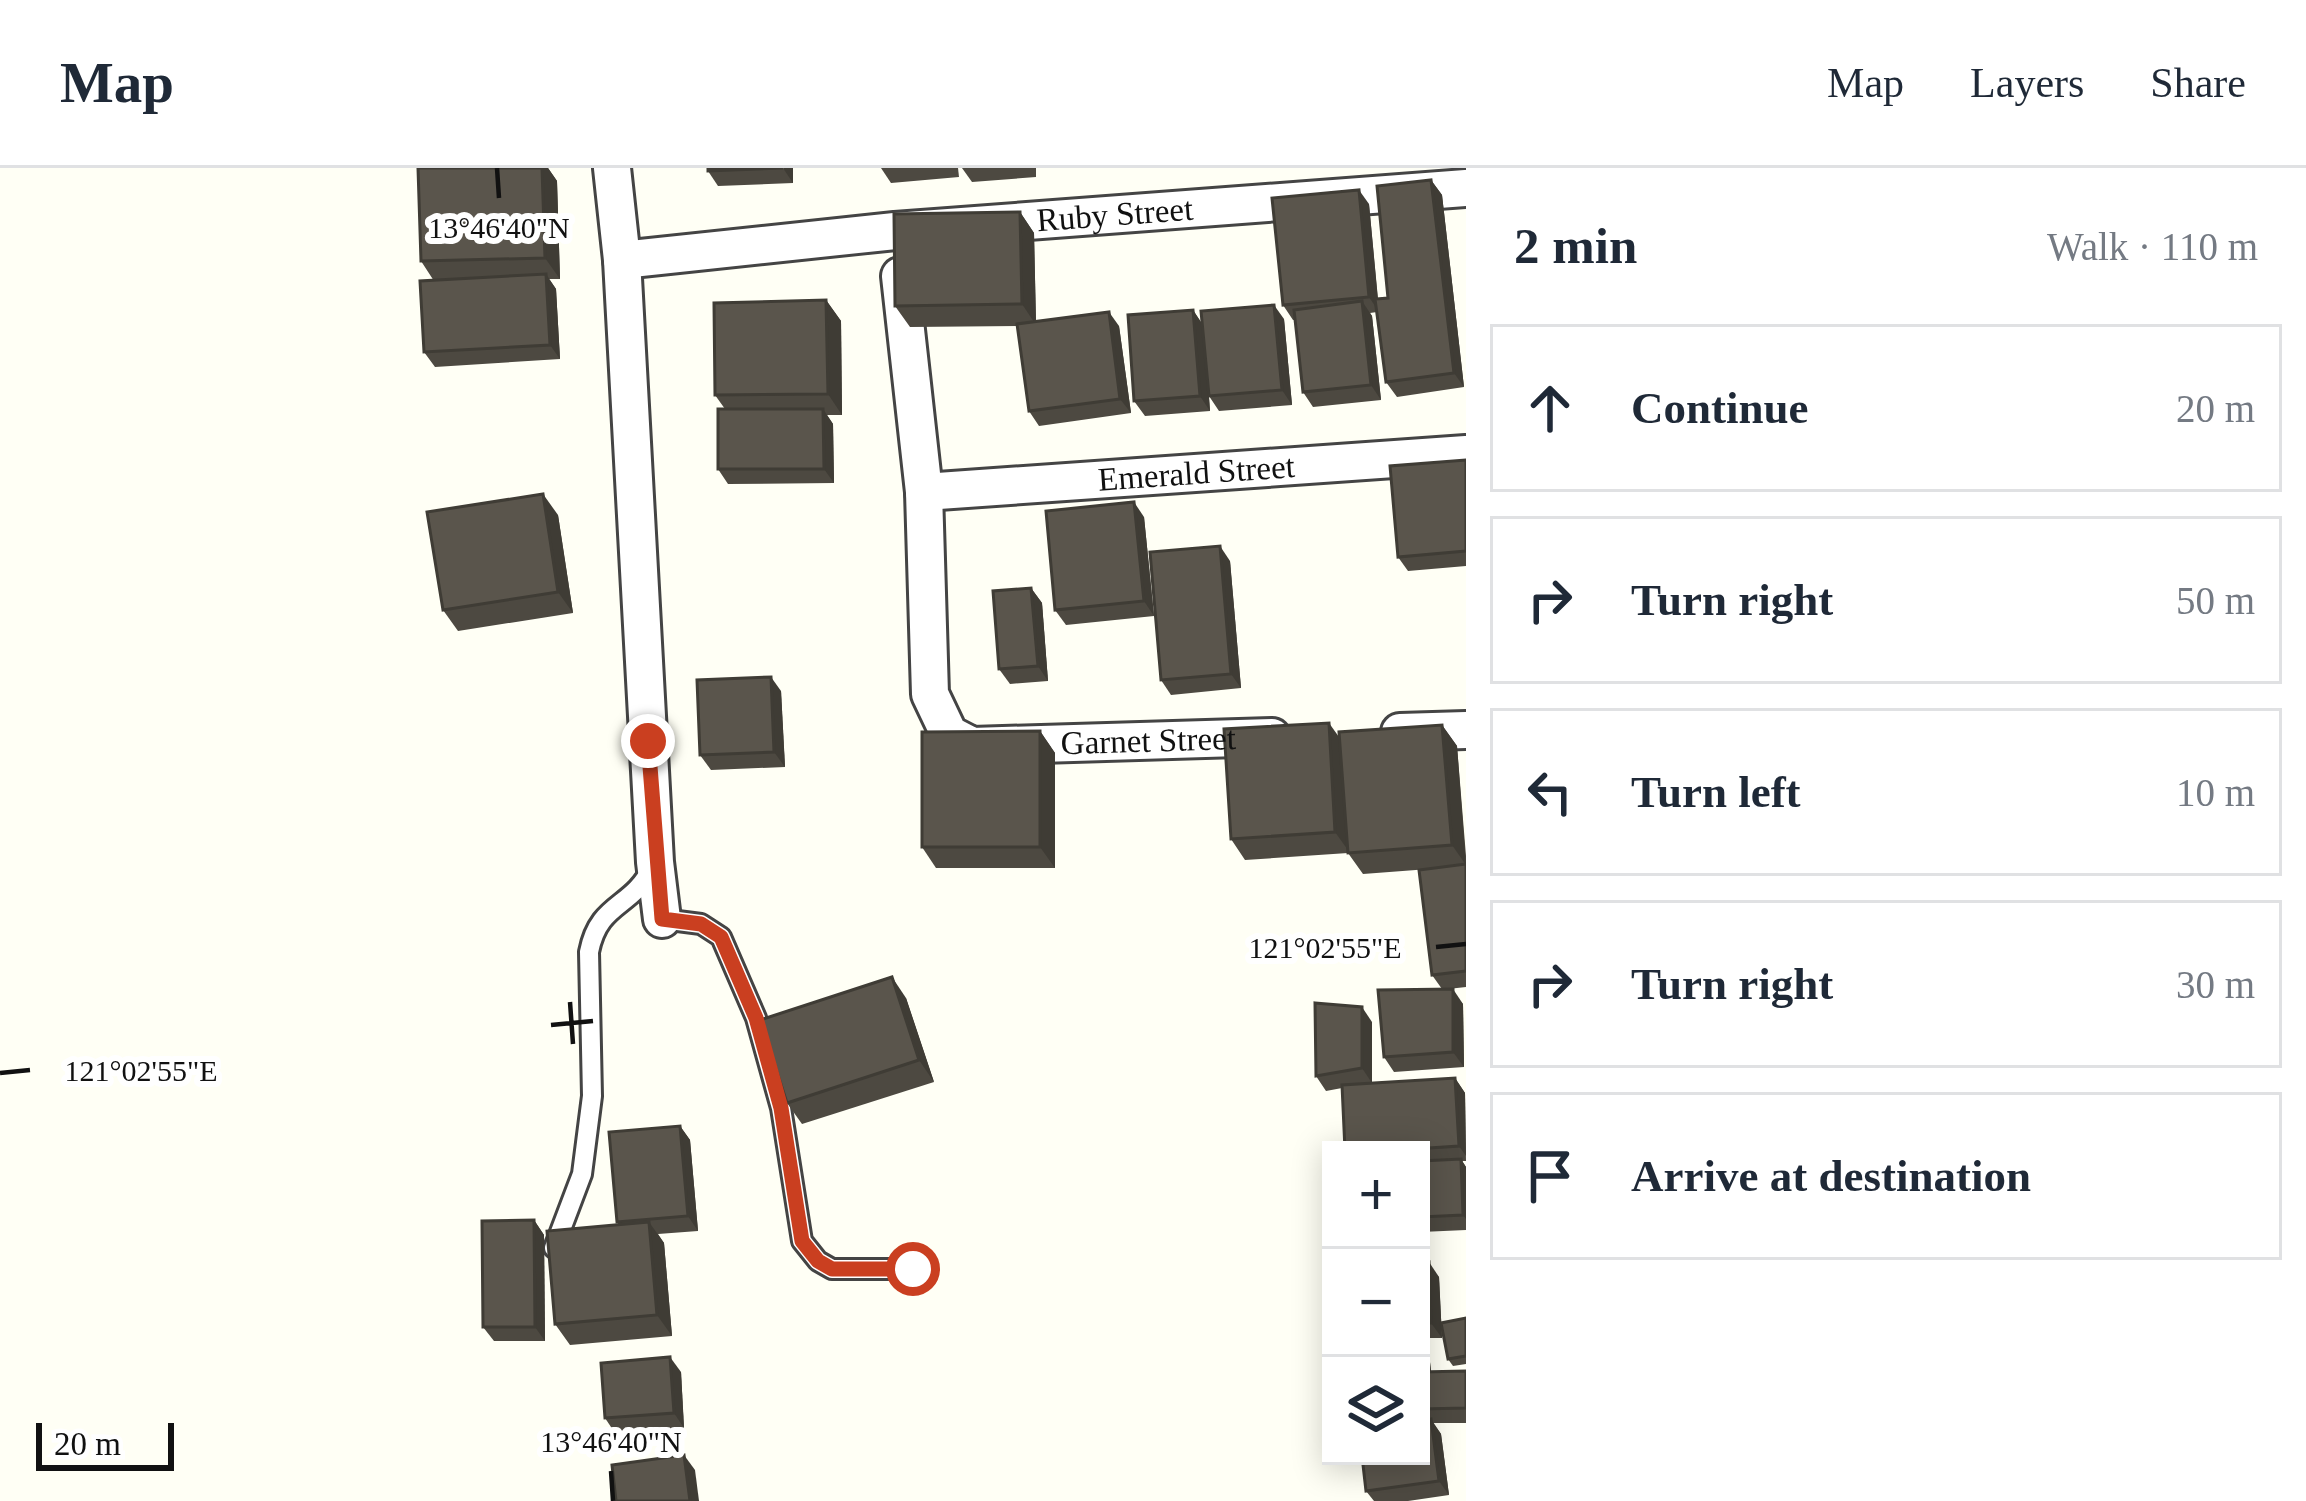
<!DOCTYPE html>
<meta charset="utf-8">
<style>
body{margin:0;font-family:Georgia,serif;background:#f2f2f3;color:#1f2937}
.controls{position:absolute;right:36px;bottom:36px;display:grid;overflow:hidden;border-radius:0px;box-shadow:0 6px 30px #0003}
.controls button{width:108px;height:108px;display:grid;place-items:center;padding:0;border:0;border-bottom:3px solid #e0e1e3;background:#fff;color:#1f2937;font:60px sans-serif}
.scale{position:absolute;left:36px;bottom:30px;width:138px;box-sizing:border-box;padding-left:12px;border:6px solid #111;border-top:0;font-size:33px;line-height:42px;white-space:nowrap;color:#111;-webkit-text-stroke:9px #fff;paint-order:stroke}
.stop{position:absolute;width:36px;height:36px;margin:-27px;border:9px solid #ca3f20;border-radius:50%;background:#fff}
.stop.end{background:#ca3f20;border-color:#fff;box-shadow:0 3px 12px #0008}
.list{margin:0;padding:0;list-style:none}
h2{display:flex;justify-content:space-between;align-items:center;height:156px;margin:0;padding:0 48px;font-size:51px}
h2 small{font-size:39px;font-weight:400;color:#747a83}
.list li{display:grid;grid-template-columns:78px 1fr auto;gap:36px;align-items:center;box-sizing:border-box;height:168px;margin:0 24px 24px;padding:0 24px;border:3px solid #e0e1e3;border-radius:0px}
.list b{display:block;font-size:45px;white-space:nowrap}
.list em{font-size:39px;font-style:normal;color:#747a83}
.icon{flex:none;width:66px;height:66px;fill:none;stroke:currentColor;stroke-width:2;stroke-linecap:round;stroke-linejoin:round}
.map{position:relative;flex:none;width:1466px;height:1333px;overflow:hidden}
header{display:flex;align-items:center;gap:72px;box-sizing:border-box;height:168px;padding:0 60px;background:#fff;border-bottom:3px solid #e0e1e3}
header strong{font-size:57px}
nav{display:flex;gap:66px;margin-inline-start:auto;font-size:42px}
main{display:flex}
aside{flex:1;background:#fff}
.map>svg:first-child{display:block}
</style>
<header>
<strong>Map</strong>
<nav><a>Map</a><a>Layers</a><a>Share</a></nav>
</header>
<main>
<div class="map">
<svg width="1466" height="1333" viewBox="0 0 1466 1333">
<rect width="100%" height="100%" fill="#fffff5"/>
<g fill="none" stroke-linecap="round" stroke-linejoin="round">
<g stroke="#444" stroke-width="24">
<g id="lane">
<path d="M662,751L701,756L721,769L756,850L781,940L802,1073L818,1093L832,1101H913"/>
<path d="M554,1080L582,1006L592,928L589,784C599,733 632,741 652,699"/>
</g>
</g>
<g stroke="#444" stroke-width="42">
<g id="street">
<path d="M612,0L622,92L655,694L662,751"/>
<path id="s1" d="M622,92L895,63L1466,20"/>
<path id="s2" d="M900,108L924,324L930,526L949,566L972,578L1272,569"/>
<path id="s3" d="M924,324L1466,286"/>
<path d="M1400,564L1466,562"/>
</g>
</g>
<use href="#lane" stroke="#fff" stroke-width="18"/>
<use href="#street" stroke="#fff" stroke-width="36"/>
</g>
<g fill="#4d4941">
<path d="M418,0H548L557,13L560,111H549L556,121L560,191L435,199L424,184L434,113L421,93Z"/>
<path d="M793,0V15L718,18L708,3Z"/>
<path d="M881,0H958L959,9L891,15Z"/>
<path d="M962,0H1036V9L972,14Z"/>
<path d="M1431,12L1442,27L1464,219L1397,229L1386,214L1377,144L1370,145L1372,148L1381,232L1313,239L1303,224L1295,152H1293L1283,137L1369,36L1378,131L1388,130Z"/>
<path d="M1020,44L1034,65L1036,153L1119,158L1131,245L1039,258L1029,243L1018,158L910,159L895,138Z"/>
<path d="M826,132L841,153L842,247H827L833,256L834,315L728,316L718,301L725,241L715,227Z"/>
<path d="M1193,142L1202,156L1284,151L1292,237L1219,243L1209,228L1210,243L1145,248L1134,233Z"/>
<path d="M1466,292V398L1408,403L1398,389Z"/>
<path d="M558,347L573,445L458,463L443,442Z"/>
<path d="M1144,349L1154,448L1066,457L1055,442Z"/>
<path d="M1230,393L1241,520L1171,527L1161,512Z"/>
<path d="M1031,420L1042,435L1048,513L1010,516L999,501Z"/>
<path d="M781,523L785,599L711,602L700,587Z"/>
<path d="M1442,557L1457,578L1466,688V819L1448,821L1463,836L1464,899L1394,904L1384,889L1442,821L1432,807L1429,701L1363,706L1348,685L1245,692L1231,671L1339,569Z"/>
<path d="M1040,563L1055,585V700H936L922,679Z"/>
<path d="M906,830L934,914L802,956L787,935Z"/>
<path d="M1372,854V915L1455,910L1465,925L1466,993H1462L1466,999V1062L1421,1064V982H1345L1342,920L1326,923L1316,908Z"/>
<path d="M680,958L690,972L698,1063L658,1066L664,1075L672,1168L570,1177L555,1156L619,1057L617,1054Z"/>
<path d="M534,1052L544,1067L545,1173H494L483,1159Z"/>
<path d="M1421,1095L1439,1109L1442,1170H1424L1428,1176L1431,1204L1466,1203V1255H1433L1441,1266L1449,1327L1408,1333H1374L1366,1323L1421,1288Z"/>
<path d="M1466,1150V1196L1453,1198L1448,1191Z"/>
<path d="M681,1204L684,1260L615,1265L605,1250Z"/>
</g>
<g fill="#3f3c35">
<path d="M542,0H548L557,13L560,111L545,90Z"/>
<path d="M783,0H793V15Z"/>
<path d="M1431,12L1442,27L1464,219L1454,205Z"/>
<path d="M1359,22L1369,36L1379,144L1369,129Z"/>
<path d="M1020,44L1034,65L1036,157L1022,136Z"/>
<path d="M546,106L556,121L560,191L550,177Z"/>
<path d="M826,132L841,153L842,247L828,226Z"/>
<path d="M1362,133L1372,148L1381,232L1371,217Z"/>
<path d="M1274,137L1284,151L1292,237L1282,222Z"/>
<path d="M1193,142L1203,157L1210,243L1200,228Z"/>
<path d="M1109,144L1119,158L1131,245L1120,231Z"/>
<path d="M823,241L833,256L834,315L824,301Z"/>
<path d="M543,326L558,347L573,445L558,424Z"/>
<path d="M1134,334L1144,349L1154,448L1144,433Z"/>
<path d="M1220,378L1230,393L1241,520L1231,506Z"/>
<path d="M1031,420L1042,435L1048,513L1038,498Z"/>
<path d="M771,509L781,523L785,599L774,584Z"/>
<path d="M1329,555L1344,576L1350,685L1335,664Z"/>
<path d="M1442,557L1457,578L1466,697L1452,677Z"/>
<path d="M1040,563L1055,585V700L1040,679Z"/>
<path d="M892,809L906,830L934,914L919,892Z"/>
<path d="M1453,821L1463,836L1464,899L1453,884Z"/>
<path d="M1362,839L1372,854V915L1362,900Z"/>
<path d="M1455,910L1465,925L1466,988L1459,978Z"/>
<path d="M680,958L690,972L698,1063L688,1048Z"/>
<path d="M1461,991L1466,999V1051L1463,1047Z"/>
<path d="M534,1052L544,1067L545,1173L535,1159Z"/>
<path d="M649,1054L664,1075L672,1168L657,1147Z"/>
<path d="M1429,1094L1439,1109L1442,1170L1431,1155Z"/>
<path d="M1423,1168L1428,1176L1432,1212L1426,1204Z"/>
<path d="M670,1189L681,1204L684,1260L674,1245Z"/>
<path d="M1431,1251L1441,1266L1449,1327L1439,1313Z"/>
<path d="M684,1287L695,1302L699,1333H690Z"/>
</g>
<g fill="#5a554c" stroke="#3f3c35" stroke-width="3">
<path d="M418,0H542L545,90L421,93Z"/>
<path d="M708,0H783L708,3Z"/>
<path d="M1431,12L1454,205L1386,214L1375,131L1388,130L1377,18Z"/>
<path d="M1359,22L1369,129L1283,137L1272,30Z"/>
<path d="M1020,44L1022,136L895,138L894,46Z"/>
<path d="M546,106L550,177L424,184L420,113Z"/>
<path d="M826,132L828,226L715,227L714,135Z"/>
<path d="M1362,133L1371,217L1303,224L1294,142Z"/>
<path d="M1274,137L1282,222L1209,228L1201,143Z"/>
<path d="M1193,142L1200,228L1134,233L1128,147Z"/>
<path d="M1109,144L1120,231L1029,243L1017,156Z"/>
<path d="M718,241H823L824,301H718Z"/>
<path d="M1466,292V383L1398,389L1390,298Z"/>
<path d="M543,326L558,424L443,442L427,344Z"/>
<path d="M1134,334L1144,433L1055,442L1046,343Z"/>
<path d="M1220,378L1231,506L1161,512L1150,384Z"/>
<path d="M1031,420L1038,498L999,501L993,423Z"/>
<path d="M771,509L774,584L700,587L697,512Z"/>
<path d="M1329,555L1335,664L1231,671L1224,561Z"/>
<path d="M1442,557L1452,677L1348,685L1339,564Z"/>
<path d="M1040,563V679H922V564Z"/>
<path d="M1466,696V803L1432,807L1419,702Z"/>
<path d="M892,809L919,892L787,935L760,852Z"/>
<path d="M1453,821V884L1384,889L1378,822Z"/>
<path d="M1315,835L1362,839V900L1316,908Z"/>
<path d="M1455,910L1459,978L1399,982H1345L1342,917Z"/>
<path d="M680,958L688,1048L617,1054L609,964Z"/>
<path d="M1461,991L1463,1047L1421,1049V993Z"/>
<path d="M534,1052L535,1159H483L482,1053Z"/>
<path d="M649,1054L657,1147L555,1156L547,1063Z"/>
<path d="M1429,1094L1431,1155H1421V1095Z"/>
<path d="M1466,1150V1188L1448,1191L1441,1155Z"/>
<path d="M1423,1168L1426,1204H1421V1169Z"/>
<path d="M670,1189L674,1245L605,1250L601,1195Z"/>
<path d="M1466,1203V1240L1421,1241V1204Z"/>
<path d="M1431,1251L1439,1313L1366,1323L1362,1288H1421V1253Z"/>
<path d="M684,1287L690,1333H616L612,1297Z"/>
</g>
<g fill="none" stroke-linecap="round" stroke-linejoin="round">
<path stroke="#ca3f20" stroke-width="15" d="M648,573L662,751L701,756L721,769L756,850L781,940L802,1073L818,1093L832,1101H913"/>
</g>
<path fill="none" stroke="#111" stroke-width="4.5" d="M497,0L499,30M1436,779L1466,776M570,834L573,876M551,857L593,853M0,905L30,902M611,1303L613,1333"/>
<g text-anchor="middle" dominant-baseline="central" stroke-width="12" stroke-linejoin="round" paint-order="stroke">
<g font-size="33" fill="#111" stroke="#fff">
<text stroke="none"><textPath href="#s1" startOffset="495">Ruby Street</textPath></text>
<text stroke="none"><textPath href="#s3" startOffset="273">Emerald Street</textPath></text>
<text stroke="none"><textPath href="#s2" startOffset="666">Garnet Street</textPath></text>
</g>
</g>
<g font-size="30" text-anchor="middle" fill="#111" stroke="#fff" stroke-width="12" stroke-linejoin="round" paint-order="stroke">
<text x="499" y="70">13°46'40"N</text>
<text x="1325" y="790">121°02'55"E</text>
<text x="141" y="913">121°02'55"E</text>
<text x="611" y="1284">13°46'40"N</text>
</g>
</svg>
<div class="controls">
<button>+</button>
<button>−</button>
<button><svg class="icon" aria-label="layers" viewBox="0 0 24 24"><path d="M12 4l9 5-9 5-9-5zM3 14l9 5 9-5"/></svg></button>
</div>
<div class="scale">20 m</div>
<div class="stop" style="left:913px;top:1101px"></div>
<div class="stop end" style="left:648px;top:573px"></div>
</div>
<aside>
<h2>2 min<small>Walk · 110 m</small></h2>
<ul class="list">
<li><svg class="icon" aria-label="ahead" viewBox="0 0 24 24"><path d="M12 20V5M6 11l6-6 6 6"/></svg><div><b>Continue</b></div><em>20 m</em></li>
<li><svg class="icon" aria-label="right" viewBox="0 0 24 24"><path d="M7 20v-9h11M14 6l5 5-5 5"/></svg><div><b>Turn right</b></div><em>50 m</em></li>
<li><svg class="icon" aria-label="left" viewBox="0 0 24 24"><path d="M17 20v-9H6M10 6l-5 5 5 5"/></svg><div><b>Turn left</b></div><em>10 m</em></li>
<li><svg class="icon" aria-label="right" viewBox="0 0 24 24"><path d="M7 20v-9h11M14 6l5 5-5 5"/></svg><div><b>Turn right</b></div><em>30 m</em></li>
<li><svg class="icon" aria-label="arrive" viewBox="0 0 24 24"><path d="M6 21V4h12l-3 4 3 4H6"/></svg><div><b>Arrive at destination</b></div></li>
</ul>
</aside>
</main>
